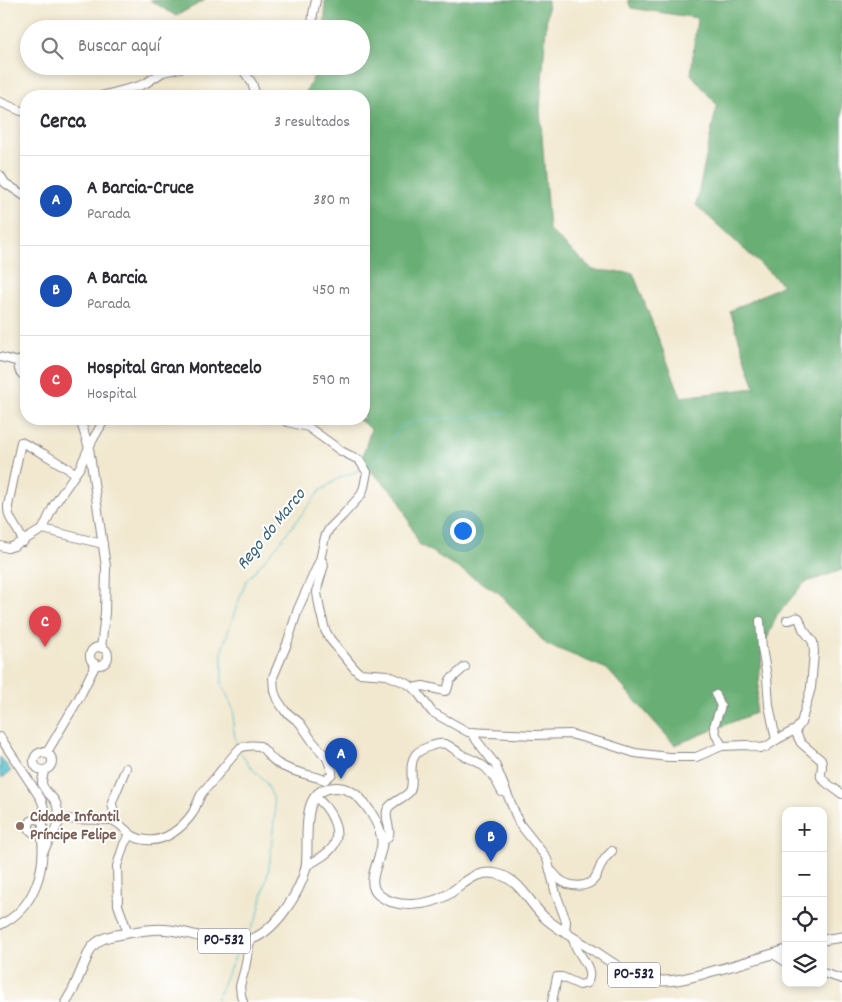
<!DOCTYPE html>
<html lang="es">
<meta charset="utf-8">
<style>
body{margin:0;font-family:Dekko,sans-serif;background:#f2f2f3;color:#2b2b33}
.controls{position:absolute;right:15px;bottom:15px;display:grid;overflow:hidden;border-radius:10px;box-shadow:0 2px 8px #0003}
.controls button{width:45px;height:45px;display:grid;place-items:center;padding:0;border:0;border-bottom:1px solid #e1e1e2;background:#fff;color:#2b2b33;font:25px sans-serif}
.you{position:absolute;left:462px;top:530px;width:18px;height:18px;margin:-12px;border:4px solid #fff;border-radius:50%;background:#1a73e8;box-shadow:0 0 0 8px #1a73e833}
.badge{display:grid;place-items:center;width:32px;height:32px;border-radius:50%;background:#111827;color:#fff;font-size:16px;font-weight:700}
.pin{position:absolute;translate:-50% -41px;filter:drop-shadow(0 1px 2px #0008)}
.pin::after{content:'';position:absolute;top:26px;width:18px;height:15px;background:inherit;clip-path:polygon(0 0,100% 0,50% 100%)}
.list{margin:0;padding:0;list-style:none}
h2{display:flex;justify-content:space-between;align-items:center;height:65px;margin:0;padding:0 20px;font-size:21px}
h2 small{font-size:16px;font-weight:400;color:#7c7c81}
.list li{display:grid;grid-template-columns:32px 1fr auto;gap:15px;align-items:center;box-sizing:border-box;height:90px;padding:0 20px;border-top:1px solid #e1e1e2}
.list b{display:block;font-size:19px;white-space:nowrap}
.list p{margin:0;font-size:16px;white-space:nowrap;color:#7c7c81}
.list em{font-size:16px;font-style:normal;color:#7c7c81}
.icon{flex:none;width:28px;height:28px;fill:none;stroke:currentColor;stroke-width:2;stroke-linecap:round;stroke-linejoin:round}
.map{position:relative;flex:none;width:842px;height:1002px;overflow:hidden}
.search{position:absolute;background:#fff;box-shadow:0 2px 8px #0003;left:20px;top:20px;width:350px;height:55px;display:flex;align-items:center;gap:12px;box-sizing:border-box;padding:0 18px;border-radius:28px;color:#7c7c81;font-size:19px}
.panel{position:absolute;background:#fff;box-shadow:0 2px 8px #0003;left:20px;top:90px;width:350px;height:335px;border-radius:20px}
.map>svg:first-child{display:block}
</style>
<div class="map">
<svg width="842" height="1002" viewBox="0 0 842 1002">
<rect width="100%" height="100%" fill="#fff"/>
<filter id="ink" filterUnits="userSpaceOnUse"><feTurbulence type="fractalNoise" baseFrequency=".02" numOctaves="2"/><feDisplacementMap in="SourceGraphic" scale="10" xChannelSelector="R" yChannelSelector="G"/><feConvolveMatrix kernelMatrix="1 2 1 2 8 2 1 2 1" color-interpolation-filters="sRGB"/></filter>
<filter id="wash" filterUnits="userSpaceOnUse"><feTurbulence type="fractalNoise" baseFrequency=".0096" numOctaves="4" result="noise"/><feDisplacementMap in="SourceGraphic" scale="20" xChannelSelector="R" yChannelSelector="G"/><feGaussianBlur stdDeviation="1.12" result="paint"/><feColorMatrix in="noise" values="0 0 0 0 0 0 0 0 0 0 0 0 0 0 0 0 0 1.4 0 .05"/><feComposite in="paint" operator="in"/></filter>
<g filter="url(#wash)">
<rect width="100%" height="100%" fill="#f1e8cf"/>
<g fill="#69af74" stroke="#466858">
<path d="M150,0H205L176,16Z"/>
<path d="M325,0H548L540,109L549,230L593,270L633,273L681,397L755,388L730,311L783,285L696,205L717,105L691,74L697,18L631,8L628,0H842V570L804,583L777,615L763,648L755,713L675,745L607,669L546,644L499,593L419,544L398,497L361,462L371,429L358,419H364V96H304L319,66H361V29H325Z"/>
</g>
<path fill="#52bfcb" stroke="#3a7083" d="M0,757L11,771L2,778L0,775Z"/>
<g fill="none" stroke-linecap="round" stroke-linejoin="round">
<g stroke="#52bfcb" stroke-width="1">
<path d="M368,467C376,463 380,453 385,446C387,443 390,441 393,438C396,435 397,431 400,428C414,416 454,419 473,418C484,416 496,414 507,412"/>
<path d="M238,745L236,742L233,726L234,711L222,684V650L236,608L246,581L276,547L320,491L339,478L360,470"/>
<path d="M241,753L248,764L266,783L273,797L275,812L269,868L257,918L248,934"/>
<path d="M216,1002L224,981L238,951"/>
</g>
</g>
</g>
<g filter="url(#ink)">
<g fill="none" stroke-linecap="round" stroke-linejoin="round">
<g stroke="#8a8585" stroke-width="10">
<g id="minor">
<path d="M312,29L313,14L316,0"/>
<path d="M241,66L245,73L252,83L256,96"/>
<path d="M101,96L139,86L146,83L163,72L189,66"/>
<path d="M0,102L21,111H26"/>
<path d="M0,175L5,183L26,197"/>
<path d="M26,356C16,361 16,371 26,377"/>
<path d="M0,357L19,362"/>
<path d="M80,419L89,448L106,567L105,613L101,648"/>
<path d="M43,529L103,544"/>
<path d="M23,542C19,528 7,520 8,506L21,442L44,454L75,473"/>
<path d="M0,546L8,548L14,546L43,529L54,505L80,467L92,441L103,422L107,419"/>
<path d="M320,560L323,562L324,565L318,585L317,593L320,610L325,630L330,639L354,668L359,673L387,675L408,684L416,690L432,712L468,732L534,735L570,734L607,744L635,753L668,757H696L722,746L747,745L760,748L766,747L776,740L793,731H795L801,743L821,760C824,767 820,771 821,777C823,782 837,790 842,794"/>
<path d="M787,620C792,621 795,616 799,618L803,629L813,642L814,652L811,688L801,723L795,731"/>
<path d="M760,621L762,648L767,677L769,705L776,740"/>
<circle cx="99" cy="656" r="9"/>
<path d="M413,688L423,686L445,691L447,690L450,680L465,667"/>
<path d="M716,695L721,706L714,726L716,735L722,746"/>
<path d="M472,732L477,741L495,764L519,823L546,857L548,862L556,894L566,921L565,932"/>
<path d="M0,737L41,799C45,810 46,812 43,824"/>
<circle cx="43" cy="761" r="9"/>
<path d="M46,754L79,698L96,664"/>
<path d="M44,770C44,774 42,779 42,783C43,791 53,796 56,803C58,809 58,814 61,819L111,820C125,824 127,839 147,840C165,842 182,828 192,814C196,807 198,800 202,793C206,788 211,783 215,778C223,768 231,758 240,748C246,745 252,745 260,746C266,751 270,758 277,763C292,773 309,774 325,780L332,774V771L327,758L313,742L300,723L285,711L277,699L274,691L273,677L287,644L298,609L320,560L325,537L329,529L343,515L361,495L364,487L367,472L359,460L341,451L308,427L288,422L282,419"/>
<circle cx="36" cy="826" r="7"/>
<path d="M116,821C116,814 112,809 112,802L126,768"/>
<path d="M382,842C397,834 384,823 387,811C389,802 406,798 410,791C414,783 410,773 412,764C412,761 414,757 416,754C421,749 438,742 445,744C451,746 456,751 461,754C467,758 473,759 479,763C491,770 496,781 502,792"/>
<path d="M43,852L61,819"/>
<path d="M306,866C315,861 329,854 334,845C342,828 328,806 315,797"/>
<path d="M550,870C554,873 556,876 559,879C568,887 588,889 595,878C599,872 600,865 604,860C606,857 609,854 612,851"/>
<path d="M0,925C35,908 47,868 41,831"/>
<path d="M128,933L118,905L117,866L124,844L130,835"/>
<path d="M773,954L786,962"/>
<path d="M823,973L842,979"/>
<path d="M243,1002L241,995L240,986L245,968L250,940"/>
<path d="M552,1002L557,977H562L580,985L587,983C595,969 580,958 575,945C574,942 573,939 572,937"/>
</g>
</g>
<g stroke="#8a8585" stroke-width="11">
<g id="major">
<path d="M823,940L842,937"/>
<path d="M66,1002L73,990L90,950C98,938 109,936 123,934C139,931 154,928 170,930C195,933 221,946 245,941C273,936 300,893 306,867C310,844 298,792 331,788C337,787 344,788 350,791C364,798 381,825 382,841C383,858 363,882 379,895C396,909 428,906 447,895C464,885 474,869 497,874C520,879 529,903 545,918C559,930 577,940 593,950C609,961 627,974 647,979C671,985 694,976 717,970C740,964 763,957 786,950"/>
</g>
</g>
<use href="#minor" stroke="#fff" stroke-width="8"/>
<use href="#major" stroke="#fff" stroke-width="9"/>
</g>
</g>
<circle fill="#8d6e63" stroke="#fff" stroke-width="2" cx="20" cy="826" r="5"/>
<g text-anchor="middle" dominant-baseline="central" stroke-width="4" stroke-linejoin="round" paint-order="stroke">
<g fill="#fff" stroke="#646476" stroke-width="1">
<rect x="198" y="928.5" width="52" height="25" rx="4"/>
<rect x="608" y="962.5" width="52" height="25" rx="4"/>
</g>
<g font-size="15" font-weight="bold" fill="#22223b">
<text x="224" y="941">PO-532</text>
<text x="634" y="975">PO-532</text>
</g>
<g font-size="16" font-weight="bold" fill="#785e54" stroke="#fff" text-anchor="start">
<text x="30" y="817">Cidade Infantil<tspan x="30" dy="18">Príncipe Felipe</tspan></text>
</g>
<g font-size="18" font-style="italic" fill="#356175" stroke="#fff">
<text transform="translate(272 530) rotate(-51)">Rego do Marco</text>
</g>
</g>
</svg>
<div class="controls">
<button>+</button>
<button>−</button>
<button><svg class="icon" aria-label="locate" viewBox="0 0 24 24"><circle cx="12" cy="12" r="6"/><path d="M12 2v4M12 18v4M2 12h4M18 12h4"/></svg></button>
<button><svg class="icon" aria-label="layers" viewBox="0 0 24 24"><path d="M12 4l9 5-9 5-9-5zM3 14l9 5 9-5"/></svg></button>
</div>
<div class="you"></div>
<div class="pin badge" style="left:341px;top:779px;background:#1a4fb4">A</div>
<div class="pin badge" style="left:491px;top:862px;background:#1a4fb4">B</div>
<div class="pin badge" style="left:45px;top:647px;background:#e0444e">C</div>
<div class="search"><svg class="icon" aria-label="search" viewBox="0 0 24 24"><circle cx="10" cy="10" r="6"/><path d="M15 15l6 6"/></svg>Buscar aquí</div>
<section class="panel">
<h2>Cerca<small>3 resultados</small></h2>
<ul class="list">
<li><span class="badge" style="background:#1a4fb4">A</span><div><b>A Barcia-Cruce</b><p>Parada</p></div><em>380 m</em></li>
<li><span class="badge" style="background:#1a4fb4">B</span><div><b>A Barcia</b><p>Parada</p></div><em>450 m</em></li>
<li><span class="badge" style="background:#e0444e">C</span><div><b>Hospital Gran Montecelo</b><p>Hospital</p></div><em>590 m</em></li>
</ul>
</section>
</div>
